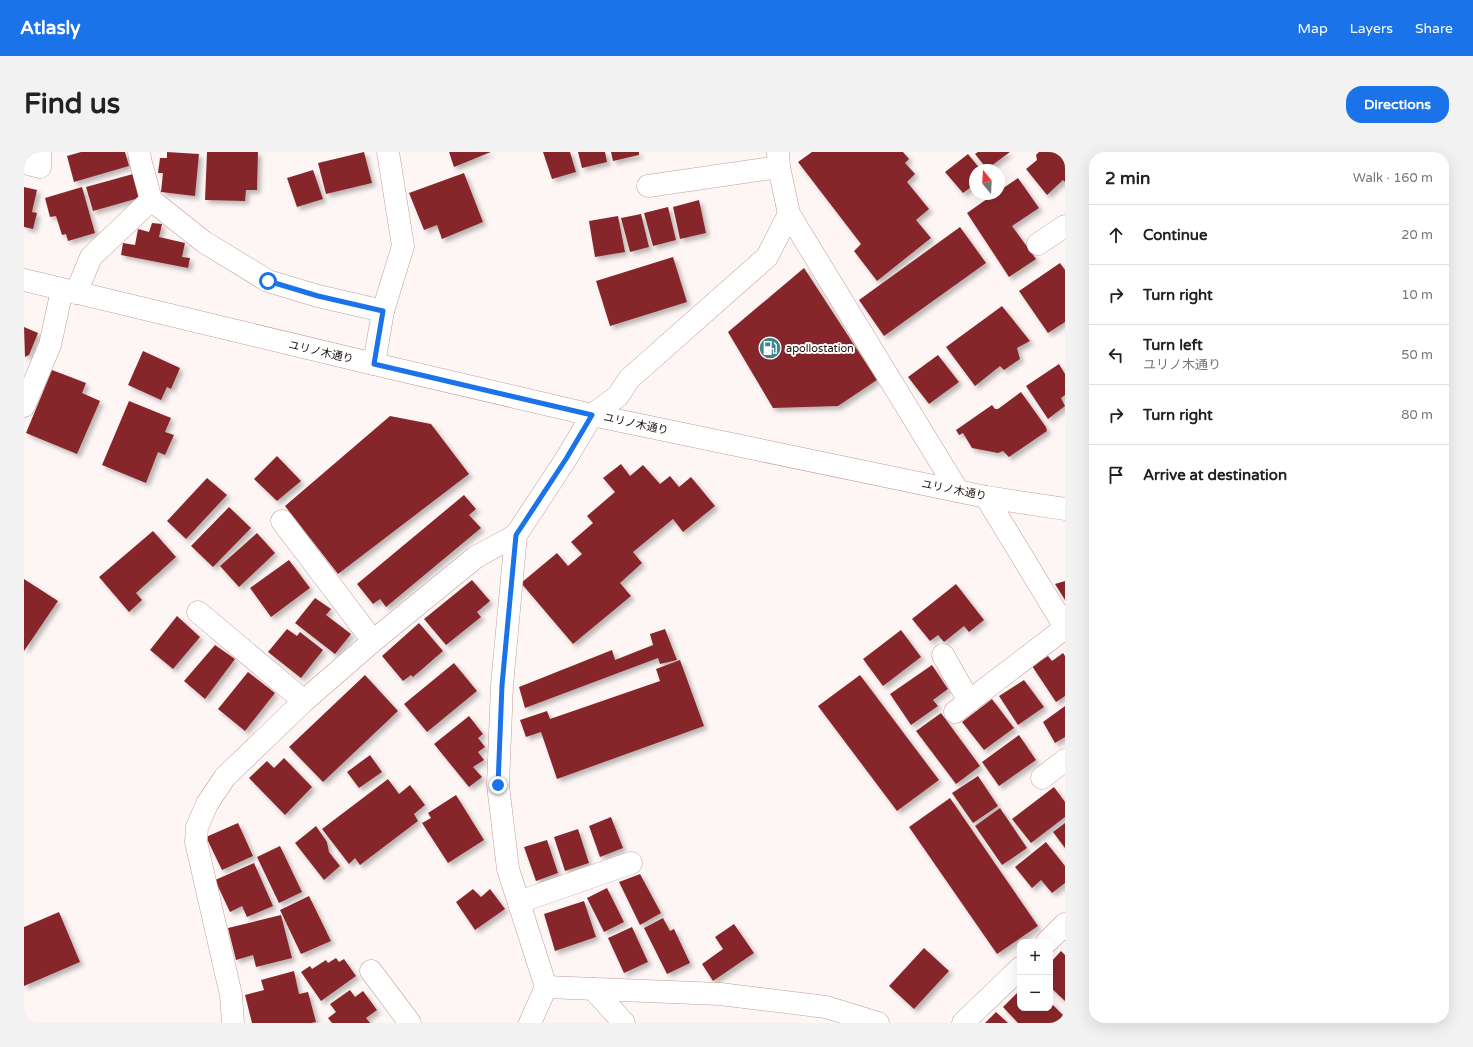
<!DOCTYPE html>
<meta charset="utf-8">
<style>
body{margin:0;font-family:"Varela Round","Noto Sans JP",sans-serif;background:#f2f2f2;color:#222}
.controls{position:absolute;right:12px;bottom:12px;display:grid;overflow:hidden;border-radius:8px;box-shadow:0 4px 16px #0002}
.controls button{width:36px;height:36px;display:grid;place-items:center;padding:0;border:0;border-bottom:1px solid #e0e0e0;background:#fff;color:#222;font:20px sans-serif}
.compass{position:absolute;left:945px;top:12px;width:36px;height:36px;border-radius:50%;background:#fff;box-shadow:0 4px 16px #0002;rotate:342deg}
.stop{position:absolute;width:12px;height:12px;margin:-9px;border:3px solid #1a73e8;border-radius:50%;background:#fff}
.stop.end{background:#1a73e8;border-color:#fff;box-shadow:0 1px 4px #0008}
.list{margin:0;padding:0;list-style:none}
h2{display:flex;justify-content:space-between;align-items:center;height:52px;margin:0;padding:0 16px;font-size:17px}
h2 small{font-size:13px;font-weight:400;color:#767676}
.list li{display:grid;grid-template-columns:26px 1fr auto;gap:12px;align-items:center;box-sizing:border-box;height:60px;padding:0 16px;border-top:1px solid #e0e0e0}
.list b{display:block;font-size:15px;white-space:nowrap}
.list p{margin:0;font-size:13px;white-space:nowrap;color:#767676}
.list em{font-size:13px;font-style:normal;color:#767676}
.icon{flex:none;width:22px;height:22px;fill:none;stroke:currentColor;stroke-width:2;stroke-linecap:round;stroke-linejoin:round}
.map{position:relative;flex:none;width:1041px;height:871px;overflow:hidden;border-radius:16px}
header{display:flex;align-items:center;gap:24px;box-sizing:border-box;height:56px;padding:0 20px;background:#1a73e8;color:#fff}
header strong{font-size:19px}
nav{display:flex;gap:22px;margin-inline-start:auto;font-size:14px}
.intro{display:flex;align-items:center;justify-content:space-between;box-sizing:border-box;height:96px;padding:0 24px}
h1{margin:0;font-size:28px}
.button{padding:10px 18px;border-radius:16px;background:#1a73e8;color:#fff;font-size:14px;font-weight:700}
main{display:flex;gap:24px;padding:0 24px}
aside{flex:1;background:#fff;border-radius:16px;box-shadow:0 4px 16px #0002}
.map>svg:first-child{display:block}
</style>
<header>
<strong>Atlasly</strong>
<nav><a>Map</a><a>Layers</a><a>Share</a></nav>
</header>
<div class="intro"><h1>Find us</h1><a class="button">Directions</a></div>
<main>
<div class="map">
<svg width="1041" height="871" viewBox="0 0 1041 871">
<defs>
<filter id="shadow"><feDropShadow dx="3.5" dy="3.5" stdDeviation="2" flood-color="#0004"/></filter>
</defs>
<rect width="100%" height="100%" fill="#fef6f5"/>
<g fill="#87282c" filter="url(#shadow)">
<path d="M57,0H101L105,14L50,30L43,4Z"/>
<path d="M143,0L175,2L171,44L137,40L139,21H134L136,6H143Z"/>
<path d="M183,0H234L233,38H222L221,49L181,48Z"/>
<path d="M340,0L348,31L302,42L294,11Z"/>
<path d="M425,0H467L430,15Z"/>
<path d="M519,0H546L552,20L528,27Z"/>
<path d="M554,0H581L583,10L558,16Z"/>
<path d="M587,0H615V3L589,9Z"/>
<path d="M788,0H879L885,7L881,11L891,22L883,30L905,57L892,68L907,86L853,129L830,99L837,92L774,10Z"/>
<path d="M954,0H986L963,17L951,2Z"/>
<path d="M1015,0H1041V30L1039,28L1023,43L1002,17L1013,8L1012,3Z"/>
<path d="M944,2L957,18H951V32L939,41L921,20Z"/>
<path d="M289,18L299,47L273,55L263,26Z"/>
<path d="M440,21L459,70L418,87L413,73L400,78L385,41Z"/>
<path d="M109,22L115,46L69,59L62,35Z"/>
<path d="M994,26L1015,56L988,74L1012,107L985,125L943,61L970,42H975V39Z"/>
<path d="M0,35L13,38L8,60L13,61L9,77L0,75Z"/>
<path d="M58,35L71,81L44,89L42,82L38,83L32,64L26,65L21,46Z"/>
<path d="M675,48L682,81L656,87L649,55Z"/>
<path d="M644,55L652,88L629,94L620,61Z"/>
<path d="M617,62L625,95L606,100L597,66Z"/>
<path d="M594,64L601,100L571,105L565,69Z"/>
<path d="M128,71L138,72L135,85L161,91L158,105L166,106L164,116L97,103L99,91L111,93L114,77L125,80Z"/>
<path d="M936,75L962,111L860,184L835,148Z"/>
<path d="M649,105L663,150L586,174L572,129Z"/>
<path d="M1036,111L1041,118V170L1024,181L995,139Z"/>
<path d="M780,116L853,228L814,254L749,256L704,180Z"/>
<path d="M978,154L1006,189L993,196L996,207L980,218L976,214L951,234L922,195Z"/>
<path d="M0,175L14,181L5,203L1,205Z"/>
<path d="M119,199L156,216L147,237L143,235L137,248L104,233Z"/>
<path d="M914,203L935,230L905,252L884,225Z"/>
<path d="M1035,212L1041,222V243L1037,246L1041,254L1024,267L1002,234Z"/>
<path d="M28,218L62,231L58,241L76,249L53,302L2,281Z"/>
<path d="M997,240L1022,275L1023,279L985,305L979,299L974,301L948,296L939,281L935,283L932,278L968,253L971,257H974Z"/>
<path d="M105,249L147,266L141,280L150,283L141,303L134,300L122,331L78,313Z"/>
<path d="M366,264L407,272L445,322L314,422L261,354Z"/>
<path d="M253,304L277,329L253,349L230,327Z"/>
<path d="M597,312L606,324L619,313L636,332L646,324L655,335L667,325L691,354L659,380L649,367L609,400L618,411L596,431L607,444L549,492L497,431L533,401L544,414L558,402L547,390L569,371L563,364L591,340L579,326Z"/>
<path d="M183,326L203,343L162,387L143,369Z"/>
<path d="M440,343L452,357L445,363L457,376L362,455L356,447L349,452L333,432Z"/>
<path d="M205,355L227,376L189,415L167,394Z"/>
<path d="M129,379L152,405L112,441L118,448L105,460L75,425Z"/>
<path d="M233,381L251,401L215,435L196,414Z"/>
<path d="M265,408L286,436L247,465L226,436Z"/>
<path d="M0,427L34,449L0,499Z"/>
<path d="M448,428L466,449L453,460L457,465L422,493L400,467Z"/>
<path d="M1041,429V448L1031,432Z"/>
<path d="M932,432L960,468L945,480L940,474L920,490L914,483L906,489L888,467Z"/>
<path d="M291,446L307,457L302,463L327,482L311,502L271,471Z"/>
<path d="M153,464L176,485L149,517L126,498Z"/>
<path d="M395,471L419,499L389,525L387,523L379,529L358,504Z"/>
<path d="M263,477L273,484L276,480L299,498L277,526L244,500Z"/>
<path d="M641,477L653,508L636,512L634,506L501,556L495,535L588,498L591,508L629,493L626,482Z"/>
<path d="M877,478L897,505L859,534L839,507Z"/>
<path d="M191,493L211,507L181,547L160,529Z"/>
<path d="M1039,501L1041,504V544L1032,550L1008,514L1024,504L1028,509Z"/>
<path d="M656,508L680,574L533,627L517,580L502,585L496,568L523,559L526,567L636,529L632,517Z"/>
<path d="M430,511L453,539L403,580L380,552Z"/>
<path d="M908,513L924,537L909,548L914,554L887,573L866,542Z"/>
<path d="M224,520L251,541L221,579L194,557Z"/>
<path d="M341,523L374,559L299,630L265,595Z"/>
<path d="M836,523L915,628L873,659L794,554Z"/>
<path d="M1000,528L1020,555L994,573L975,544Z"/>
<path d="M968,547L990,576L960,598L938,570Z"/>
<path d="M1041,554V585L1031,591L1019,570Z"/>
<path d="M917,561L956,614L932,632L892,579Z"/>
<path d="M445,564L459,582L454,586L461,595L454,600L460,608L449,615L458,625L445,635L410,592Z"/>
<path d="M995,583L1012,608L975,634L958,610Z"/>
<path d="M346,603L358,620L335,636L323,620Z"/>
<path d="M260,606L288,635L261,663L225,626L243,609L250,616Z"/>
<path d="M954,624L974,654L949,671L928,641Z"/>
<path d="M364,627L375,642L386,633L401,653L390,662L394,669L336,713L331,706L325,712L298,677Z"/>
<path d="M1030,635L1041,650V665L1007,691L988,667Z"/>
<path d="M432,643L460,688L424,711L398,671L407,666L404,661Z"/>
<path d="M926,646L1014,774L973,802L885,675Z"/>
<path d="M976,656L1003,696L978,713L951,674Z"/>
<path d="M587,665L599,696L576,705L565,674Z"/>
<path d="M214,671L229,704L198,718L182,685Z"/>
<path d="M1041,671V696L1029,680Z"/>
<path d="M292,674L303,690L305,700L316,714L300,728L271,691Z"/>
<path d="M554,677L565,711L541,719L530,685Z"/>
<path d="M523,688L534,721L512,729L500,695Z"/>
<path d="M1022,690L1041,714V731L1028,741L1017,728L1008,736L991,715Z"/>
<path d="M256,694L278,740L255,751L233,705Z"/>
<path d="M230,711L249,754L223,765L218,754L206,760L191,728Z"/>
<path d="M616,722L637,761L616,773L595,730Z"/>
<path d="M583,736L600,770L580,780L563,746Z"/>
<path d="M449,737L457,745L466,737L481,757L451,778L432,750Z"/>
<path d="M285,744L307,789L277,802L256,758Z"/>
<path d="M560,749L572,785L531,799L520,762Z"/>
<path d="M35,760L56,810L0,834V775Z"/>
<path d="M257,763L268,806L232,815L229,803L212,808L204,776Z"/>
<path d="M639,766L646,779L650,777L666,811L643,822L620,776Z"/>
<path d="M710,772L730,801L689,829L678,812L699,797L691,785Z"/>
<path d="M608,775L624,810L600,821L584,786Z"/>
<path d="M900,796L925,819L890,857L865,834Z"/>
<path d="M1037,799L1041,803V849L1026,835V811Z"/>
<path d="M312,806L315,810L320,807L332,824L297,849L277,820L286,814L288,817L302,808L304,811Z"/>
<path d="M270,819L275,842L284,840L292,870L287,871H228L221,843L240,838L237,828Z"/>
<path d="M326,838L331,845L339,839L353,858L342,866L346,871H308L304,866L312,860L306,852Z"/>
<path d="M996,838V856H1026V850L1041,865V871H994L979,855Z"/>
<path d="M972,860L984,871H961Z"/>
</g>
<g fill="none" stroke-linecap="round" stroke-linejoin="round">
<g stroke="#c29c9a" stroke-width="23">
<g id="minor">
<path d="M115,0L117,11L127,48L180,90L244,129L294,144L359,159"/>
<path d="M0,11L16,15V0"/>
<path d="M624,34L755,15"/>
<path d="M765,62L934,339"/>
<path d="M1014,92L1041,74"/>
<path d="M0,128L350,212L568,263L962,345L1041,357"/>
<path d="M52,141L67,105L127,48"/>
<path d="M350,212L359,159L379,94L364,0"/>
<path d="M0,254L26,193L38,138"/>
<path d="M962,345L1041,475"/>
<path d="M258,369L349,489"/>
<path d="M174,460L280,549"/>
<path d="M919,503L945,549"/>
<path d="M931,560L1041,476"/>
<path d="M1018,626L1041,608"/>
<path d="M495,750L607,711"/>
<path d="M1023,790L1041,772"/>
<path d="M347,819L386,871"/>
<path d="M522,835L696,842L802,855L854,871"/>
<path d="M569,837L600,871"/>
<path d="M209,871L207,843L172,690L173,675L183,652L201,625L280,549L349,489L452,405L492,383"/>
<path d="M506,871L522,835L484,717L474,633L478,533L492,383L542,307L568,263L594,244L605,227L743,105L765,62L755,15L754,0"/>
<path d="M939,871L996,816"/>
</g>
</g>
<use href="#minor" stroke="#fff" stroke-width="22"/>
</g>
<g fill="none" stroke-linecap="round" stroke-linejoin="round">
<path stroke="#1a73e8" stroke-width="5" d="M244,129L294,144L359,159L350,212L568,263L542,307L492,383L478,533L474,633"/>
</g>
<defs>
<g id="fuel-disc" transform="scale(1.15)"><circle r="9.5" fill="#3e868b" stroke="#fff"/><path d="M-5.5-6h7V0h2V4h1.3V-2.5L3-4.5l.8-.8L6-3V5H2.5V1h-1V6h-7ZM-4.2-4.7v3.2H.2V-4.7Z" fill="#fff"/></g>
</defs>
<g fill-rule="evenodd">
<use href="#fuel-disc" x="746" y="196"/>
</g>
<g text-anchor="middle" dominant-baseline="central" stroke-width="4" stroke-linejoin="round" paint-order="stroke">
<g font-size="11" fill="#1c0f0e" stroke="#fff" text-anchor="start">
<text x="762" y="196">apollostation</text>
</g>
<g font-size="11" fill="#1c0f0e" stroke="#fff">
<text transform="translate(297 200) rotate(13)">ユリノ木通り</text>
<text transform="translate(612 272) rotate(12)">ユリノ木通り</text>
<text transform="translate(930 338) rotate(11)">ユリノ木通り</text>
</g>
</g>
</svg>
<div class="controls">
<button>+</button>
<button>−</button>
</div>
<svg class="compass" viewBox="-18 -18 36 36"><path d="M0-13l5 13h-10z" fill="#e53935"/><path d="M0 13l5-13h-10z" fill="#767676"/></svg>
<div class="stop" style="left:244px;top:129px"></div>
<div class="stop end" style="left:474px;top:633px"></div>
</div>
<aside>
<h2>2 min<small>Walk · 160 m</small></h2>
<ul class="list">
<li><svg class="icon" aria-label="ahead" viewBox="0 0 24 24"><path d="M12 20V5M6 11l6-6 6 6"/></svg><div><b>Continue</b></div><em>20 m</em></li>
<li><svg class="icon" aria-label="right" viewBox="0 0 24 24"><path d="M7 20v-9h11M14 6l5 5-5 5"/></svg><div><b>Turn right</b></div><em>10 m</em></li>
<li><svg class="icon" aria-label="left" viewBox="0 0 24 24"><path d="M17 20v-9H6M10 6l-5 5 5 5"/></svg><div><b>Turn left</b><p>ユリノ木通り</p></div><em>50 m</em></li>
<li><svg class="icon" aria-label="right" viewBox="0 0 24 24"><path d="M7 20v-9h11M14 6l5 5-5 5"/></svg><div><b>Turn right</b></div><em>80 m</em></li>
<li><svg class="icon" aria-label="arrive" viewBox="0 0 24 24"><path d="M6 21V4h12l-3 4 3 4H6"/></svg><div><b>Arrive at destination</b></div></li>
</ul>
</aside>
</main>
